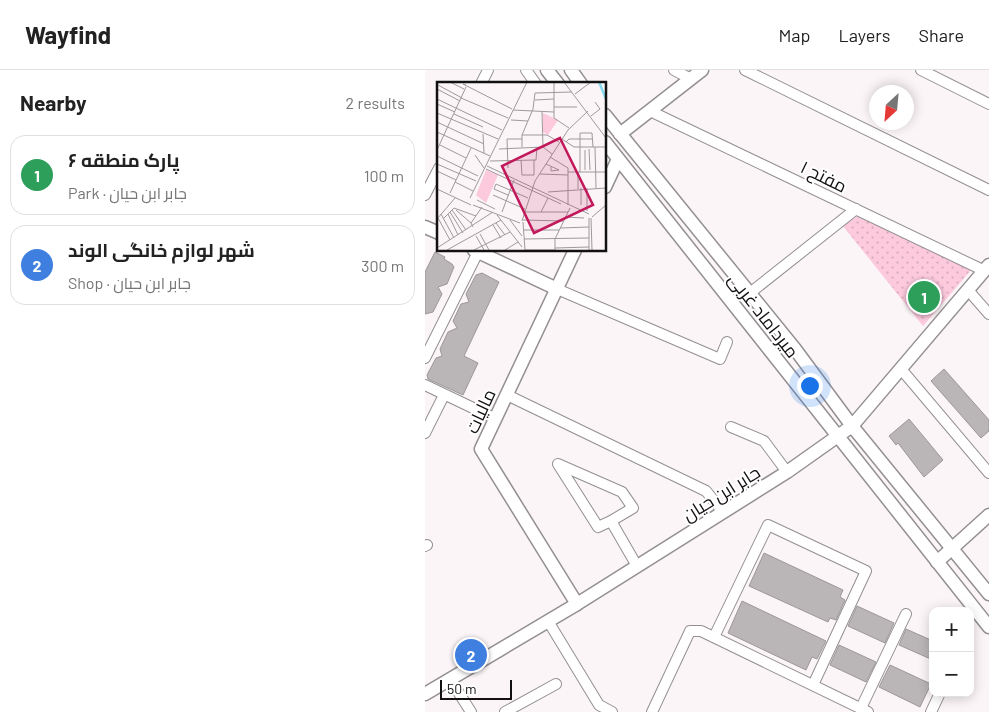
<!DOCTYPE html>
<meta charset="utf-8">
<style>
body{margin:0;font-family:Barlow,Cairo,sans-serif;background:#f2f2f2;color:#222}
.controls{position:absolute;right:15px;bottom:15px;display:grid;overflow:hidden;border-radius:10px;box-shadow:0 2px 12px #0003}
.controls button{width:45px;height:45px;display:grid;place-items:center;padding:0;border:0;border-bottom:1px solid #e0e0e0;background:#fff;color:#222;font:25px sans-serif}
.compass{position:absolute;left:444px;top:15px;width:45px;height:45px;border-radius:50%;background:#fff;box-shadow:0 2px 12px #0003;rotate:206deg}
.scale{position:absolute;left:15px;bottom:12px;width:72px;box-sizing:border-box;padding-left:5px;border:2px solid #121011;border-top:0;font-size:14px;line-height:18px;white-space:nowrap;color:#121011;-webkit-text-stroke:4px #fff;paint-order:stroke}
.you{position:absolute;left:384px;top:315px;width:18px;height:18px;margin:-12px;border:4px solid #fff;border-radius:50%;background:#1a73e8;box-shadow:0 0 0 8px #1a73e833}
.badge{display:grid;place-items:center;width:32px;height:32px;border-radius:50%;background:#2b707f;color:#fff;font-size:16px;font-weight:700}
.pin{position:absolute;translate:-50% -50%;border:2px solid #fff;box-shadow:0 1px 5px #0006}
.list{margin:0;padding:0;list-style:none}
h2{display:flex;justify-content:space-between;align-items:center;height:65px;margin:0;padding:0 20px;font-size:21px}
h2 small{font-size:16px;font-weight:400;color:#767676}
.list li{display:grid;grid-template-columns:32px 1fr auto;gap:15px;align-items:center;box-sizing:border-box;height:80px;margin:0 10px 10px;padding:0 10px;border:1px solid #e0e0e0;border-radius:15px}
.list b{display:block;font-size:19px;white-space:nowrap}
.list p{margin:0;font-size:16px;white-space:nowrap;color:#767676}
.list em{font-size:16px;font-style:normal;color:#767676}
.map{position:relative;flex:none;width:564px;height:642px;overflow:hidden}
header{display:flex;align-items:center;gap:30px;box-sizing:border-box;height:70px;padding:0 25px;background:#fff;border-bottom:1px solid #e0e0e0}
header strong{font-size:24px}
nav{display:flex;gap:28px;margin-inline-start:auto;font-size:18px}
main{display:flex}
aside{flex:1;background:#fff}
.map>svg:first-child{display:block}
</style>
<header>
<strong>Wayfind</strong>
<nav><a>Map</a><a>Layers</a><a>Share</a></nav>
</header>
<main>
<aside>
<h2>Nearby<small>2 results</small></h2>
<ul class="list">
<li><span class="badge" style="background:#2e9e5b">1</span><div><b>پارک منطقه ۶</b><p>Park · جابر ابن حیان</p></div><em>100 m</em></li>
<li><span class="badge" style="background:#3f7fe0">2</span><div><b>شهر لوازم خانگی الوند</b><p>Shop · جابر ابن حیان</p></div><em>300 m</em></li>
</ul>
</aside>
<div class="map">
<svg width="564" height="642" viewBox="0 0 564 642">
<defs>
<pattern id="grass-dots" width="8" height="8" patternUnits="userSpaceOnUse" patternTransform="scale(1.25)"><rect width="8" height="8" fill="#fcc9dd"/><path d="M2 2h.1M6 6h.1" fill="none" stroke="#d7acbd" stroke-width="1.8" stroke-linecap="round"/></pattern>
</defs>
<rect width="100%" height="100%" fill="#fbf5f7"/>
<path fill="url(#grass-dots)" d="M433,146L547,199L498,256L418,156Z"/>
<g fill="#bab5b7" stroke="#9c9799">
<path d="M10,182L20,187L19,189L27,194L29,197L22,214L13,217L17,224L8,242L0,244V202Z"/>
<path d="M57,203L74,212L39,286L53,293L38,325L3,309L2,305L11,288L17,286L15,279L23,262L32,258L28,251L36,234L44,232L41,224L51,205Z"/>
<path d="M519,299L564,350V361L556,368L506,311Z"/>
<path d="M484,349L518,390L499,407L473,373L471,375L464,366Z"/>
<path d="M339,483L418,520L415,527L420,530L411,550L405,548L403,552L324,516Z"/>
<path d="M317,531L401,571L392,589L387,587L381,600L303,563Z"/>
<path d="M432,536L469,553L460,573L423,556Z"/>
<path d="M481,559L508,571V590L474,575Z"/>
<path d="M414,575L451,592L441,612L405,595Z"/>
<path d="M465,595L506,614L495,637L454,617Z"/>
</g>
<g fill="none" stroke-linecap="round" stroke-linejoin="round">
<g stroke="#948f91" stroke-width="12">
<g id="minor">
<path d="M101,0L111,14"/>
<path d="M249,0L266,9"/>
<path d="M320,0L564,120"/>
<path d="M496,0L564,34"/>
<path d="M56,14L63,0"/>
<path d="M225,41L560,201"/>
<path d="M0,125L14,98"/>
<path d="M132,219L295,289L302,272"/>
<path d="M543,220L564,244"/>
<path d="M325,223L431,139"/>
<path d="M0,288L53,182"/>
<path d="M476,299L564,403"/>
<path d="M0,315L69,348"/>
<path d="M82,325L281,421L298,442"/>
<path d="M306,357L339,371L362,402"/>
<path d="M0,363L19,325"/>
<path d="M186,451L208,438L197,422L133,394L173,457L186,451L212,496"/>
<path d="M0,476L2,475"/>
<path d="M123,551L174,635L187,642"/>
<path d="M289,567L343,455L441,501L388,615"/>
<path d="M25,609L46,642"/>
<path d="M436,638L481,544"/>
<path d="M80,642L131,614"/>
<path d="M227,642L265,561H276L443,642"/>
<path d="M506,642L515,623"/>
</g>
</g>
<g stroke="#948f91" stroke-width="15">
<g id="tertiary">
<path d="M122,0L133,14"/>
<path d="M146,0L156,14"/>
<path d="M180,45L370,279L427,356L564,524"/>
<path d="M195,64L277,0"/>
<path d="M180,72L564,557"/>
<path d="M180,117L193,89"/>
<path d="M0,157L14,163"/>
<path d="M49,180L132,219"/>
<path d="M150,180L56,379L152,534"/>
<path d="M512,492L564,445"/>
<path d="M0,624L152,534L362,402L427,356L564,195"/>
</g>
</g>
<use href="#minor" stroke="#fff" stroke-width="10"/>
<use href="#tertiary" stroke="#fff" stroke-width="12"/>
</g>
<g text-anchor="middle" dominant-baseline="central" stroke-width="4" stroke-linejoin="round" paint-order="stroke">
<g font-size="18" fill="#121011" stroke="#fff">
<text transform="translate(399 106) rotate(26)">مفتح ۱</text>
<text transform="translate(339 245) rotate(52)">میرداماد غربی</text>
<text transform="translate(55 341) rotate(-65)">مالیات</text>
<text transform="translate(296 423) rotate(-32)">جابر ابن حیان</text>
</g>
</g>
<g transform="translate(12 12)">
<rect width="169" height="169" fill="#fbf5f7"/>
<path d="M106,31L121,38L111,53L106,50ZM49,88L61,93L49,121L39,113Z" fill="#fcc9dd"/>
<path fill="none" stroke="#86dcef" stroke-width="2.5" d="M162,0L169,17"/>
<path fill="none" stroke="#9e999b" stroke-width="1" d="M13,0L27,7M117,0V36L132,46M127,0L169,56M1,3L25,16M29,3L26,2L75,27M0,7L23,19M138,12L154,0M24,16L71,36M0,17L65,48M98,18L117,17M0,22L18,30M117,25H140M76,28L117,30M105,30L106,65M0,31L61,57M17,32L46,45M154,34L163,27L158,20M74,38L91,39M0,40L47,62M0,50L53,74M46,52L47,71M85,53H110L122,60M125,57L137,65H169M129,60L132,57H155M3,63L29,76M85,65V53L96,27L98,11L135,10M158,65L159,106M62,67L106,65L115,72M152,67L153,88M0,68L29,5M148,68V88M38,73L47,86M0,74L41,94M113,75L131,86V123M84,78L85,93H97V78M53,79L99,78L100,65M0,82L39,99M109,82L122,88L114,89V85M50,84L152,132M71,86L70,57H85M49,87L124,122M0,89L19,98M131,90H169M143,90V51H155L156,65M103,92L131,93M18,100L36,109M144,106V123M0,107L34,123M141,107V90M111,110L169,106M13,111L34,66M56,113L88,127M71,113L57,107L59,102L91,116M33,116L90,0M40,118L58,127M36,123L83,141M15,128L29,148M19,128L34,141M150,129V106M13,130L26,151M65,130L77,98M88,130H131M104,130L111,116M4,132L17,156M11,132L21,153M60,133L85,165M128,135L147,136M155,135L169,123M1,136L13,158M7,136L17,126L39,134M152,136V168M154,136L155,168M0,137L18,116M73,138L85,154M86,138L126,139M85,139L98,99L131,48L151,29M86,140L88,168M59,141L68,153M56,143L64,156M36,145L34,141L45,125M123,146L152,145M87,148H122M43,152L52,168M39,154L47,168M87,157L152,156M0,166L56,130M118,166L152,165M10,168L64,138M37,168L73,150M68,168L81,160M88,168H118M118,168V157L133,126"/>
<path fill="#c2185b" fill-opacity="0.15" stroke="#c2185b" stroke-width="2.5" d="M123,56L156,123L97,151L65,84Z"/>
<rect width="169" height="169" fill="none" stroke="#121011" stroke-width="2.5"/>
</g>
</svg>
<div class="controls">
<button>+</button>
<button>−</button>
</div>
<svg class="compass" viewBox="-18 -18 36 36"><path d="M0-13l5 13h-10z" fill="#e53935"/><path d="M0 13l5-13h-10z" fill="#767676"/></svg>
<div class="scale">50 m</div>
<div class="you"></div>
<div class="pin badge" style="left:499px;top:227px;background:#2e9e5b">1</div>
<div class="pin badge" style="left:46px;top:585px;background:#3f7fe0">2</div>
</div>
</main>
